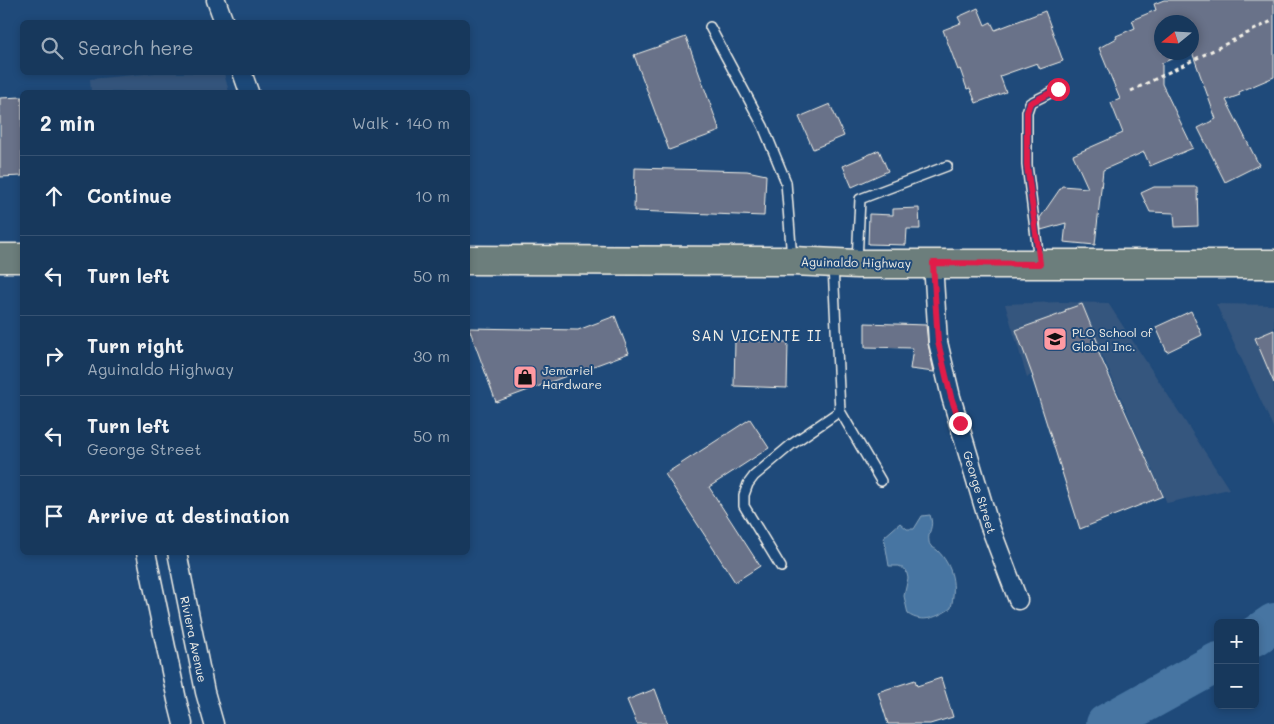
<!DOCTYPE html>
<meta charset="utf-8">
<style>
body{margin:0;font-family:Mali,sans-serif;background:#244365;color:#f1f3f6}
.controls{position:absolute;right:15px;bottom:15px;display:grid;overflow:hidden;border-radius:8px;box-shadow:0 2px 8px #0003}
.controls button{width:45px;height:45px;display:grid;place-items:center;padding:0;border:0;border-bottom:1px solid #365272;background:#17385c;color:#f1f3f6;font:25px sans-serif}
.compass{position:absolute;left:1154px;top:15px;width:45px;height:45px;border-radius:50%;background:#17385c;box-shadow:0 2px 8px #0003;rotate:252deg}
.stop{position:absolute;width:15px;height:15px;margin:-11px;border:4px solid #e11d48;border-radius:50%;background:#fff}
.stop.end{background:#e11d48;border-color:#fff;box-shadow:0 1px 5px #0008}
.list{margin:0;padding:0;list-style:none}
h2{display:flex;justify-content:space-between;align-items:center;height:65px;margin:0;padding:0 20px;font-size:21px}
h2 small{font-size:16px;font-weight:400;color:#9eacbb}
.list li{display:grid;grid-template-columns:32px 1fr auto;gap:15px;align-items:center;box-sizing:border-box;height:80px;padding:0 20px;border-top:1px solid #365272}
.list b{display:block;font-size:19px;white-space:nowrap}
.list p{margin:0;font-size:16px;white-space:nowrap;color:#9eacbb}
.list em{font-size:16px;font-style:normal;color:#9eacbb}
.icon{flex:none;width:28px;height:28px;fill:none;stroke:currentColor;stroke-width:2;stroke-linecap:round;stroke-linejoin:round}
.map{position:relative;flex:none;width:1274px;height:724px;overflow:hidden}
.search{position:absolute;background:#17385c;box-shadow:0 2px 8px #0003;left:20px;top:20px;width:450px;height:55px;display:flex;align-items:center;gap:12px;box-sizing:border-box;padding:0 18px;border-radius:8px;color:#9eacbb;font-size:19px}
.panel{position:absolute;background:#17385c;box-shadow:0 2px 8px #0003;left:20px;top:90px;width:450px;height:465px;border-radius:8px}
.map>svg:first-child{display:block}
</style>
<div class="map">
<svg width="1274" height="724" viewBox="0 0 1274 724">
<rect width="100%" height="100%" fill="#1f4a7a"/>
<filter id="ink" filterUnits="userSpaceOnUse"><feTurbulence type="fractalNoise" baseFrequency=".02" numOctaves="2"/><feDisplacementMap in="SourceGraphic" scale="10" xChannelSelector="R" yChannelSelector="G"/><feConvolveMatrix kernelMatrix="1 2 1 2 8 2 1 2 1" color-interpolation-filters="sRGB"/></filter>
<g filter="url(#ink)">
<g fill="#35567e">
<path d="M155,73H224L229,92H91L90,79Z"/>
<path d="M1061,302L1108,303L1229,489L1167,503L1102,355L1083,358L1027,377L1005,304Z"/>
<path d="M1216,304L1274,305V429Z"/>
</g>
<path fill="#4675a2" stroke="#8ca7be" d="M930,515C935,528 927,531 929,542C930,547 933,547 937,550C954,567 956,586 951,608C938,617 922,624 908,614L904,596L908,578L906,570L899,566H889L884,537L900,523L907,529H914L922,516Z"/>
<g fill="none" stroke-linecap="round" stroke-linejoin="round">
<g stroke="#4675a2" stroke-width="40">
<path d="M1255,636L1274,623"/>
<path d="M1106,724L1218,662"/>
</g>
</g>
<g fill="#697289" stroke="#f4f1e8">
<path d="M1164,0H1274V77L1239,92L1240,95L1226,100L1259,165L1225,182L1198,128L1216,119L1192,52V22H1162V52H1188L1162,63V84L1193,148L1150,166L1144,152L1103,170L1095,245L1064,242L1066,223L1041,230L1040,218L1062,186L1088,188L1073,155L1123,133L1111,103L1120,99L1099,48L1117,38L1116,36L1135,28L1132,20L1156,10L1154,4Z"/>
<path d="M978,8L985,25L991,22L995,30L1045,11L1063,61L1040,69L1037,63L1000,76L1006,92L976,103L970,88L967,89L960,69L958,70L943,30L961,23L958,17Z"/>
<path d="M686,37L720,131L669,150L634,55Z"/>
<path d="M22,97V176L0,177V98Z"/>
<path d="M830,104L844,136L813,149L799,117Z"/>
<path d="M879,150L888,171L852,187L843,166Z"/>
<path d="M635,168L747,171L766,175L764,216L634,211Z"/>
<path d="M1154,187H1197L1198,226L1175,227L1174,213L1150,212L1141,193Z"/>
<path d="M919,208L920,229H907L906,245L868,244L869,214L893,215V209Z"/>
<path d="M1082,304L1100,348L1097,349L1163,496L1080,529L1032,377H1033L1016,330L1066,312L1065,310Z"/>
<path d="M1191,311L1202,335L1167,352L1156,327Z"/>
<path d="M615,316L629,353L496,402L469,328L578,330Z"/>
<path d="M865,323L926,325L928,344L934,372L910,369L913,348L865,347Z"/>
<path d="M1274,330V383L1255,338Z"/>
<path d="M735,340L788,342L787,388L734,386Z"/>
<path d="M750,419L769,448L709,487L760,566L735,582L665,474Z"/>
<path d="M941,678L953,717L930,724H888L878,692L915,680L917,686Z"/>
<path d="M655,689L668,724H637L627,700Z"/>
</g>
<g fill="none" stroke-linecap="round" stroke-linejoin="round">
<g stroke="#f4f1e8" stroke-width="12">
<g id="lane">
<path d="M710,27L763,126L786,182L792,259"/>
<path d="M857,261L860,199L947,166"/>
<path d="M1039,261L1027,165V112L1030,103L1058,89"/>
<path d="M833,266L840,411L881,481"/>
<path d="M781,567L744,506V495L748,484L754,476L792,444L840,411"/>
</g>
</g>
<g stroke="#f4f1e8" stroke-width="21">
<g id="street">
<path d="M216,0L224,22"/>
<path d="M242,72L249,92"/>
<path d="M933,263L938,342L951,397L989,524L1018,600"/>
<path d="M146,552L177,700L183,724"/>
<path d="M177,552L205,692L214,724"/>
</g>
</g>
<g stroke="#f4f1e8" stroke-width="31">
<g id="primary">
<path d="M0,258H22"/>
<path d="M468,260L793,261L857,264H1274"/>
</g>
</g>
<path stroke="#f4f1e8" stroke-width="3" stroke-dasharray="4 4" stroke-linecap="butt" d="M1131,91L1274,20"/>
<use href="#lane" stroke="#1f4a7a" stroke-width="9"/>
<use href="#street" stroke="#1f4a7a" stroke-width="18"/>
<use href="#primary" stroke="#6c7e7c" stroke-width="28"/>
</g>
</g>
<g fill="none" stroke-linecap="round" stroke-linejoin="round" filter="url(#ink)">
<path stroke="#e11d48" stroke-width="6" d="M960,423L951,397L938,342L933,263L1040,264L1027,165V112L1030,103L1058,89"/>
</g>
<defs>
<g id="school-square" transform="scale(1.25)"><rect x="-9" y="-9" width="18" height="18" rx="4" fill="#ff9aa2" stroke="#1f4a7a"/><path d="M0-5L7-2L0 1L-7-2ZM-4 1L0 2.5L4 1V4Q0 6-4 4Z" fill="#111"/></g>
<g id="shop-square" transform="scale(1.25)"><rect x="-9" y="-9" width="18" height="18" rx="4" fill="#ff9aa2" stroke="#1f4a7a"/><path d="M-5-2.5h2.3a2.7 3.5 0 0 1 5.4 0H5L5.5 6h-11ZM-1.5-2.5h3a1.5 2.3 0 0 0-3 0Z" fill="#111"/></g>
</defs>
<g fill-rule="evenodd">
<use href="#school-square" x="1055" y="339"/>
<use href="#shop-square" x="525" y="377"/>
</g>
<g text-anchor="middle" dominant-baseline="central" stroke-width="4" stroke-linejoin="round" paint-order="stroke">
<g font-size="12" fill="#f4f1e8" stroke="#1f4a7a">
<text transform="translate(856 262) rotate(1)">Aguinaldo Highway</text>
<text transform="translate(980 492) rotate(73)">George Street</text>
<text transform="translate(194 639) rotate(78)">Riviera Avenue</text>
</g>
<g font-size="12" fill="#f4f1e8" stroke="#1f4a7a" text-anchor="start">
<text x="1072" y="332">PLO School of<tspan x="1072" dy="14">Global Inc.</tspan></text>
<text x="542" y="370">Jemariel<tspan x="542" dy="14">Hardware</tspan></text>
</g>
<g font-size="15" letter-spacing="1" fill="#f4f1e8" stroke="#1f4a7a">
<text x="757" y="335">SAN VICENTE II</text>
</g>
</g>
</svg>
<div class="controls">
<button>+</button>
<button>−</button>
</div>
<svg class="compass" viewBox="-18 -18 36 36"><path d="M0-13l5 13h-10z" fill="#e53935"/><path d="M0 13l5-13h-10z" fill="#9eacbb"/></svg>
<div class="stop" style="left:1058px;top:89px"></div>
<div class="stop end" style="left:960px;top:423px"></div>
<div class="search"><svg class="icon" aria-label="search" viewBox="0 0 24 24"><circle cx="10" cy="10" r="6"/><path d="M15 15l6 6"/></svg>Search here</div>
<section class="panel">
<h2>2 min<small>Walk · 140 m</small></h2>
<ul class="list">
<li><svg class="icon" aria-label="ahead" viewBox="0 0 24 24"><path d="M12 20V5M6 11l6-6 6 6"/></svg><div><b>Continue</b></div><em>10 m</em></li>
<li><svg class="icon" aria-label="left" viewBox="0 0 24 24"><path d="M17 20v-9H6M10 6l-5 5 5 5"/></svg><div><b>Turn left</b></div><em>50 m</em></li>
<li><svg class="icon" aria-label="right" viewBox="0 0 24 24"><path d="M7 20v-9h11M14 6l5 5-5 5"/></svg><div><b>Turn right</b><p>Aguinaldo Highway</p></div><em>30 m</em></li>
<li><svg class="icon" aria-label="left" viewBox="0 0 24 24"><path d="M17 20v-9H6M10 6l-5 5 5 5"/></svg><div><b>Turn left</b><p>George Street</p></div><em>50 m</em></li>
<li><svg class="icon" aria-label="arrive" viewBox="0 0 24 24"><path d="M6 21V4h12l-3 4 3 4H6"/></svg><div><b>Arrive at destination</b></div></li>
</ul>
</section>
</div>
